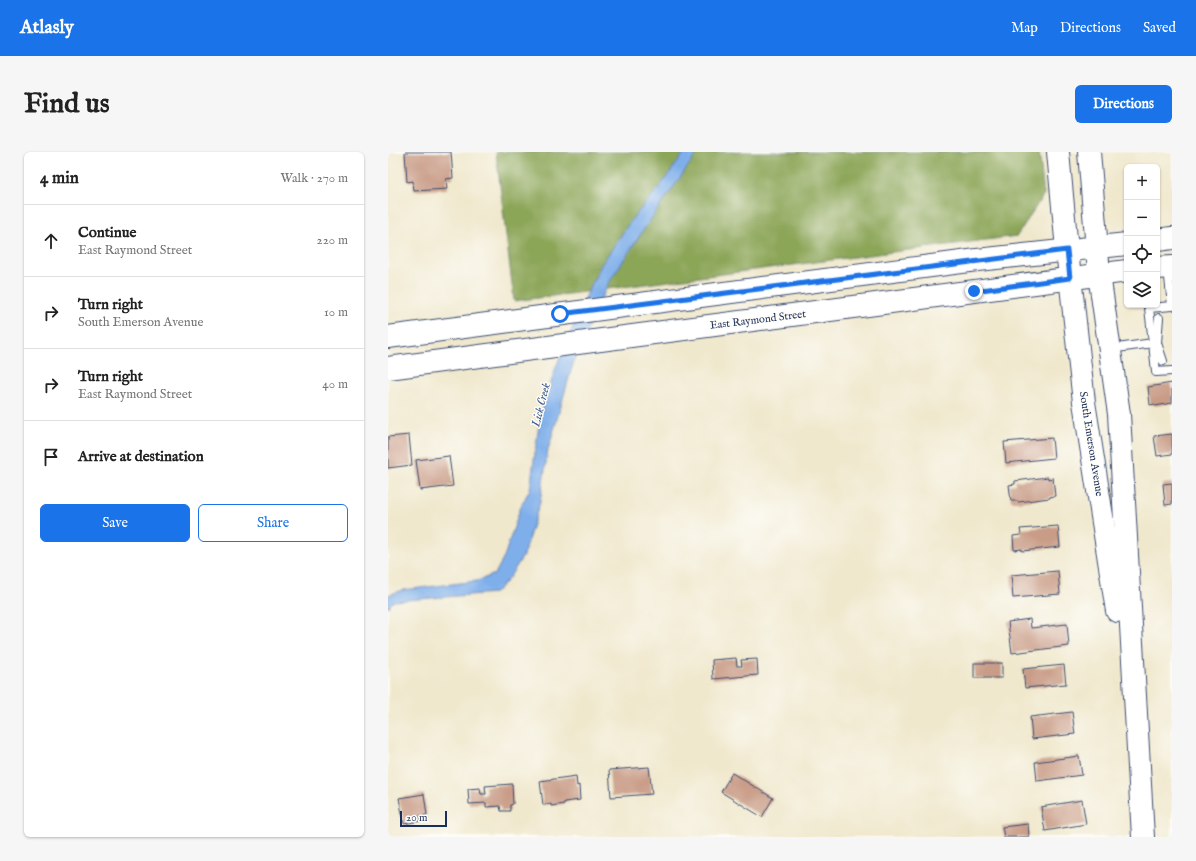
<!DOCTYPE html>
<meta charset="utf-8">
<style>
body{margin:0;font-family:"IM FELL English",serif;background:#f6f6f6;color:#222}
.controls{position:absolute;right:12px;top:12px;display:grid;overflow:hidden;border-radius:6px;box-shadow:0 1px 3px #0004}
.controls button{width:36px;height:36px;display:grid;place-items:center;padding:0;border:0;border-bottom:1px solid #e0e0e0;background:#fff;color:#222;font:20px sans-serif}
.scale{position:absolute;left:12px;bottom:10px;width:47px;box-sizing:border-box;padding-left:4px;border:2px solid #1b2f5e;border-top:0;font-size:11px;line-height:14px;white-space:nowrap;color:#1b2f5e;-webkit-text-stroke:3px #fdfcf7;paint-order:stroke}
.stop{position:absolute;width:12px;height:12px;margin:-9px;border:3px solid #1a73e8;border-radius:50%;background:#fff}
.stop.end{background:#1a73e8;border-color:#fff;box-shadow:0 1px 4px #0008}
.list{margin:0;padding:0;list-style:none}
h2{display:flex;justify-content:space-between;align-items:center;height:52px;margin:0;padding:0 16px;font-size:17px}
h2 small{font-size:13px;font-weight:400;color:#767676}
.list li{display:grid;grid-template-columns:26px 1fr auto;gap:12px;align-items:center;box-sizing:border-box;height:72px;padding:0 16px;border-top:1px solid #e0e0e0}
.list b{display:block;font-size:15px;white-space:nowrap}
.list p{margin:0;font-size:13px;white-space:nowrap;color:#767676}
.list em{font-size:13px;font-style:normal;color:#767676}
.actions{display:flex;gap:8px;padding:12px 16px}
.actions a{flex:1;padding:9px 0;border:1px solid #1a73e8;border-radius:6px;text-align:center;font-size:14px;color:#1a73e8}
.actions .main{background:#1a73e8;color:#fff}
.icon{flex:none;width:22px;height:22px;fill:none;stroke:currentColor;stroke-width:2;stroke-linecap:round;stroke-linejoin:round}
.map{position:relative;flex:none;width:784px;height:685px;overflow:hidden;border-radius:6px}
header{display:flex;align-items:center;gap:24px;box-sizing:border-box;height:56px;padding:0 20px;background:#1a73e8;color:#fff}
header strong{font-size:19px}
nav{display:flex;gap:22px;margin-inline-start:auto;font-size:14px}
.intro{display:flex;align-items:center;justify-content:space-between;box-sizing:border-box;height:96px;padding:0 24px}
h1{margin:0;font-size:28px}
.button{padding:10px 18px;border-radius:6px;background:#1a73e8;color:#fff;font-size:14px;font-weight:700}
main{display:flex;gap:24px;padding:0 24px}
aside{flex:1;background:#fff;border-radius:6px;box-shadow:0 1px 3px #0004}
.map>svg:first-child{display:block}
</style>
<header>
<strong>Atlasly</strong>
<nav><a>Map</a><a>Directions</a><a>Saved</a></nav>
</header>
<div class="intro"><h1>Find us</h1><a class="button">Directions</a></div>
<main>
<aside>
<h2>4 min<small>Walk · 270 m</small></h2>
<ul class="list">
<li><svg class="icon" aria-label="ahead" viewBox="0 0 24 24"><path d="M12 20V5M6 11l6-6 6 6"/></svg><div><b>Continue</b><p>East Raymond Street</p></div><em>220 m</em></li>
<li><svg class="icon" aria-label="right" viewBox="0 0 24 24"><path d="M7 20v-9h11M14 6l5 5-5 5"/></svg><div><b>Turn right</b><p>South Emerson Avenue</p></div><em>10 m</em></li>
<li><svg class="icon" aria-label="right" viewBox="0 0 24 24"><path d="M7 20v-9h11M14 6l5 5-5 5"/></svg><div><b>Turn right</b><p>East Raymond Street</p></div><em>40 m</em></li>
<li><svg class="icon" aria-label="arrive" viewBox="0 0 24 24"><path d="M6 21V4h12l-3 4 3 4H6"/></svg><div><b>Arrive at destination</b></div></li>
</ul>
<div class="actions"><a class="main">Save</a><a>Share</a></div>
</aside>
<div class="map">
<svg width="784" height="685" viewBox="0 0 784 685">
<rect width="100%" height="100%" fill="#fdfcf7"/>
<filter id="ink" filterUnits="userSpaceOnUse"><feTurbulence type="fractalNoise" baseFrequency=".025" numOctaves="2"/><feDisplacementMap in="SourceGraphic" scale="8" xChannelSelector="R" yChannelSelector="G"/><feConvolveMatrix kernelMatrix="1 2 1 2 8 2 1 2 1" color-interpolation-filters="sRGB"/></filter>
<filter id="wash" filterUnits="userSpaceOnUse"><feTurbulence type="fractalNoise" baseFrequency=".012" numOctaves="4" result="noise"/><feDisplacementMap in="SourceGraphic" scale="16" xChannelSelector="R" yChannelSelector="G"/><feGaussianBlur stdDeviation="0.9" result="paint"/><feColorMatrix in="noise" values="0 0 0 0 0 0 0 0 0 0 0 0 0 0 0 0 0 1.4 0 .05"/><feComposite in="paint" operator="in"/></filter>
<g filter="url(#wash)">
<rect width="100%" height="100%" fill="#f0e8cd"/>
<path fill="#8ca659" stroke="#546a5c" d="M108,0H651L656,42L629,84L126,149Z"/>
<path fill="#7fafea" stroke="#4d6fa4" d="M297,0H310L256,77L220,132L187,205L160,298L152,350L135,404L121,426L107,441L6,449L0,455V443L15,438L89,429L107,422L116,405L133,354L142,337L152,265L168,215L199,142L213,113L244,67L269,38Z"/>
<g id="blocks">
<g fill="#c99c87">
<path d="M17,0H63L65,26L58,27L59,37L26,39L25,29L19,30Z"/>
<path d="M784,231V251L767,254L766,252L762,253L760,235Z"/>
<path d="M784,282V302L769,304L766,284Z"/>
<path d="M21,283L24,313L0,316V285Z"/>
<path d="M664,286L666,306L618,311L616,290Z"/>
<path d="M61,304L65,334L32,338L28,308Z"/>
<path d="M660,325V327L665,326L667,344L662,345V346L630,350V349H623L621,333L627,332V329Z"/>
<path d="M784,331V352L777,353L775,332Z"/>
<path d="M670,374L672,395L634,399V397L626,398L625,384L633,383L632,377Z"/>
<path d="M670,419L672,442L625,446L623,423Z"/>
<path d="M642,467L643,476L679,472L681,494L624,501L620,470Z"/>
<path d="M348,506L349,514H354L353,508L369,507L370,523L325,527L324,508Z"/>
<rect x="586" y="511" width="28" height="15"/>
<path d="M676,513L678,532L637,536L635,517Z"/>
<path d="M684,560L687,582L644,587L642,565Z"/>
<path d="M691,604L694,623L649,629L647,610Z"/>
<path d="M261,615L264,642L223,645L221,618Z"/>
<path d="M344,621L385,646L374,665L333,640Z"/>
<path d="M188,624L189,634L191,633L192,648L176,650V652L163,654V652L155,653L152,629Z"/>
<path d="M124,632L125,652L122,653V659H113L112,654L98,655V651L81,652L80,637L92,636L93,642H98L97,634Z"/>
<path d="M36,642L39,663L32,664L33,669L16,672L11,646Z"/>
<path d="M694,648L698,672L657,679L653,655Z"/>
<path d="M640,672L641,685H616L614,675Z"/>
</g>
</g>
</g>
<g filter="url(#ink)">
<use href="#blocks" fill-opacity="0" stroke="#3b4b6f" stroke-width="1"/>
<g fill="none" stroke-linecap="round" stroke-linejoin="round">
<g stroke="#3b4b6f" stroke-width="10">
<g id="service">
<path d="M769,191L771,166"/>
<path d="M722,197L765,191L761,156L784,154L780,116"/>
<path d="M775,209L769,191H765L768,220L784,219"/>
</g>
</g>
<g stroke="#3b4b6f" stroke-width="24">
<g id="primary">
<path d="M670,0L679,98L696,250L729,459"/>
<path d="M701,0L711,122L731,262L755,685"/>
<path d="M769,88L784,86"/>
<path d="M769,116L784,115"/>
<path d="M0,185L589,108L739,92"/>
<path d="M0,216L739,119"/>
</g>
</g>
<use href="#service" stroke="#fff" stroke-width="8"/>
<use href="#primary" stroke="#fff" stroke-width="22"/>
</g>
</g>
<g fill="none" stroke-linecap="round" stroke-linejoin="round" filter="url(#ink)">
<path stroke="#1a73e8" stroke-width="5" d="M172,162L679,98L682,126L586,139"/>
</g>
<g text-anchor="middle" dominant-baseline="central" stroke-width="3" stroke-linejoin="round" paint-order="stroke">
<g font-size="11" fill="#1b2f5e" stroke="#fdfcf7">
<text transform="translate(370 168) rotate(-7)">East Raymond Street</text>
<text transform="translate(703 292) rotate(81)">South Emerson Avenue</text>
</g>
<g font-size="12" font-style="italic" fill="#3e5c8f" stroke="#fdfcf7">
<text transform="translate(153 253) rotate(-76)">Lick Creek</text>
</g>
</g>
</svg>
<div class="controls">
<button>+</button>
<button>−</button>
<button><svg class="icon" aria-label="locate" viewBox="0 0 24 24"><circle cx="12" cy="12" r="6"/><path d="M12 2v4M12 18v4M2 12h4M18 12h4"/></svg></button>
<button><svg class="icon" aria-label="layers" viewBox="0 0 24 24"><path d="M12 4l9 5-9 5-9-5zM3 14l9 5 9-5"/></svg></button>
</div>
<div class="scale">20 m</div>
<div class="stop" style="left:172px;top:162px"></div>
<div class="stop end" style="left:586px;top:139px"></div>
</div>
</main>
